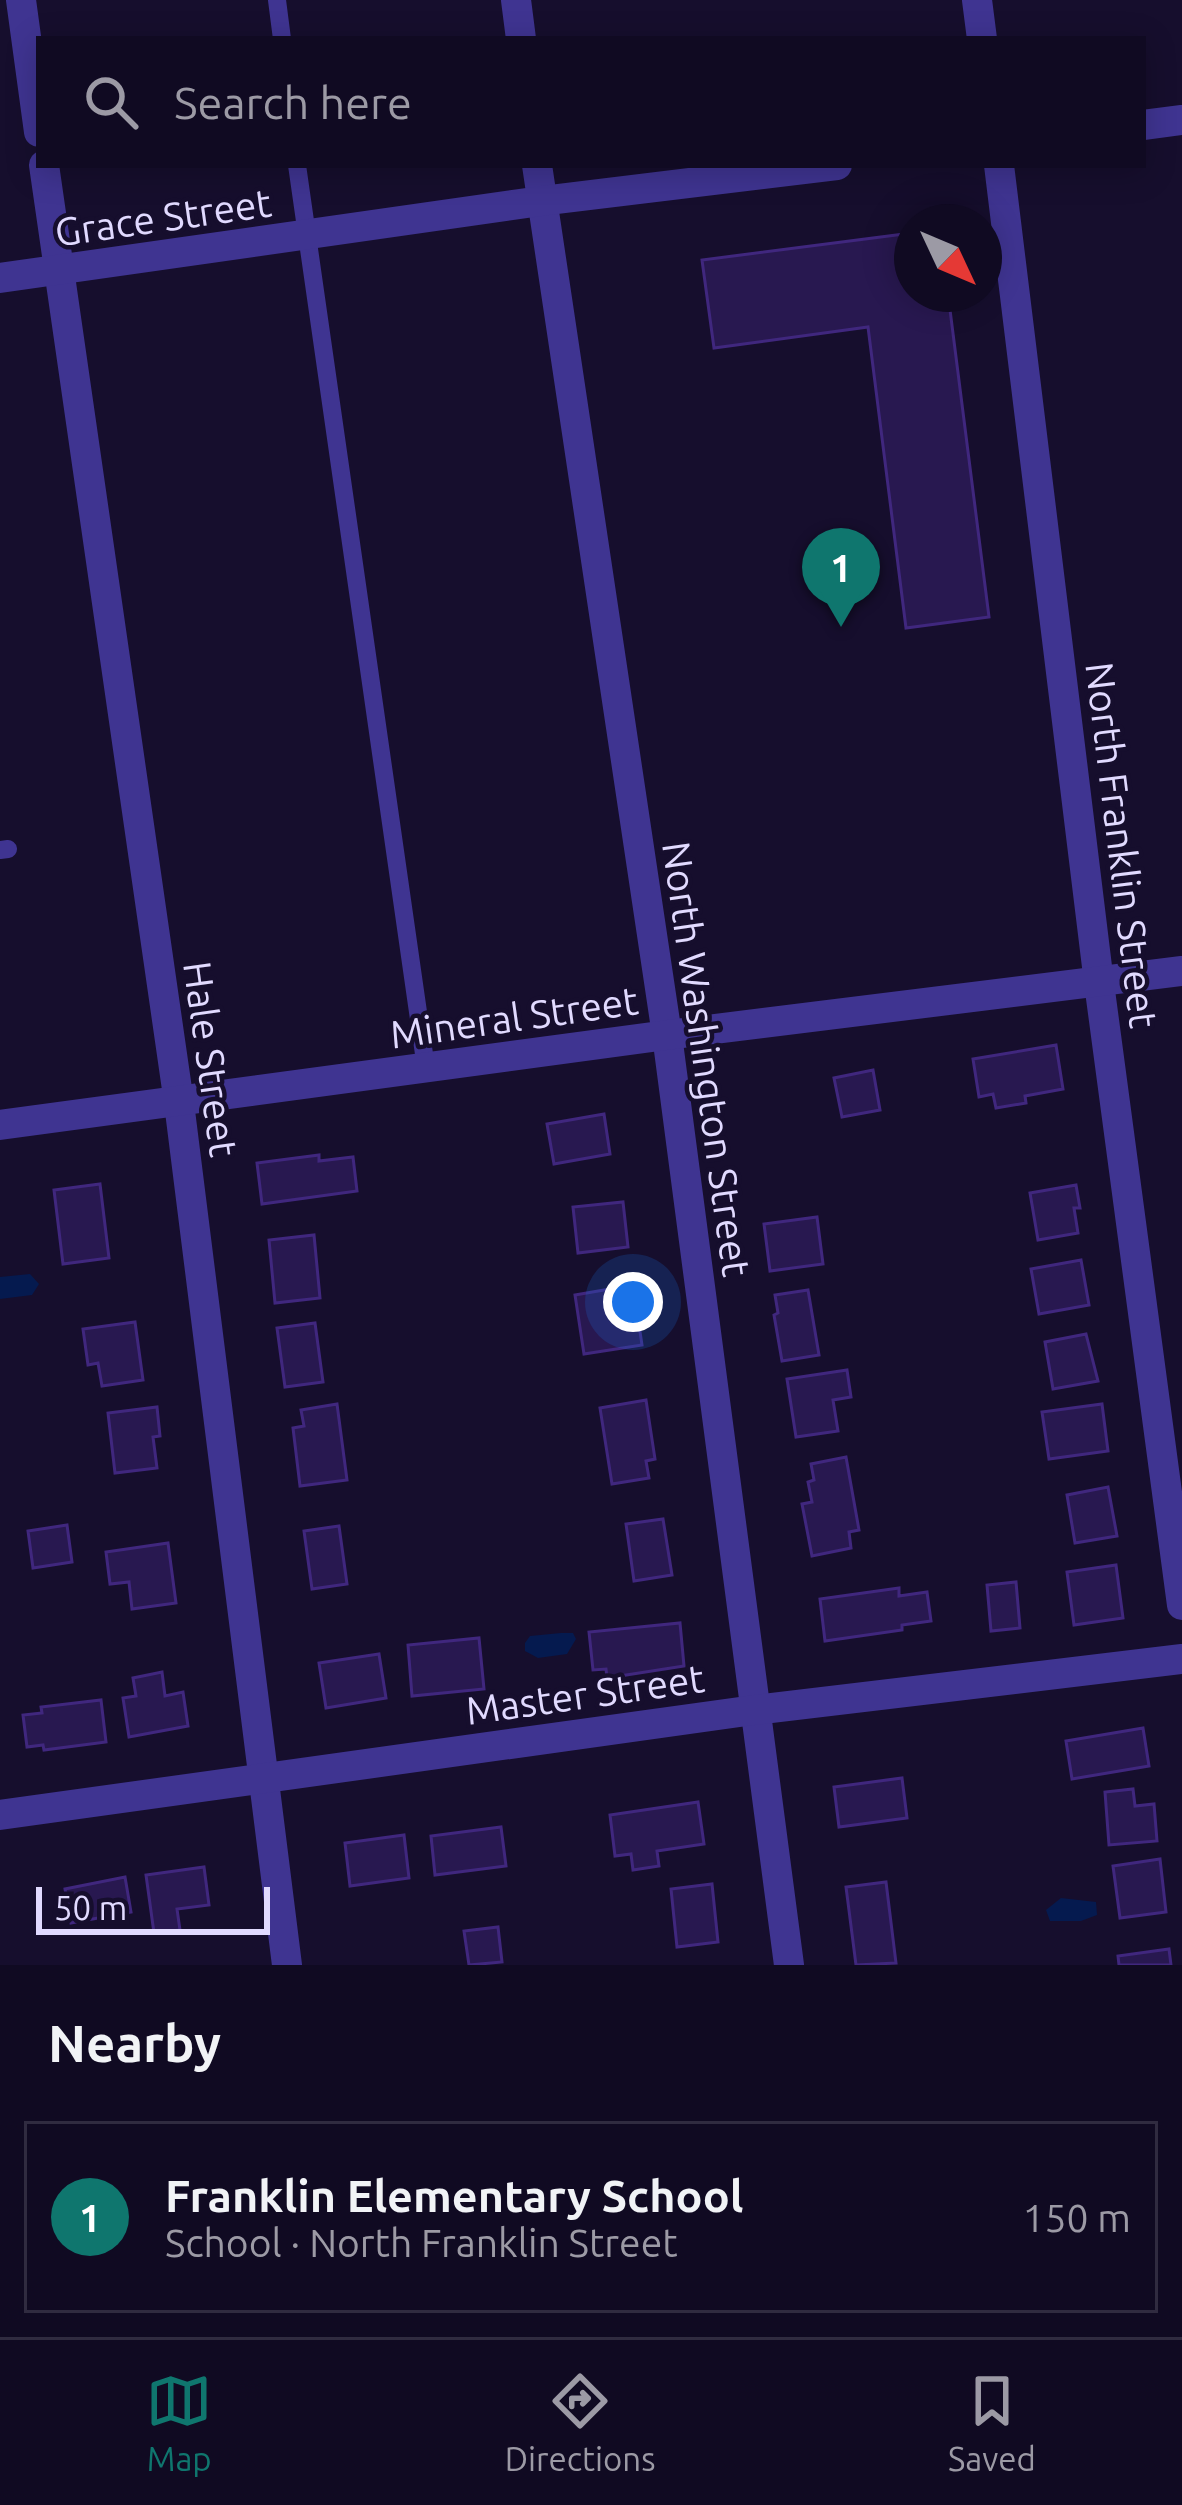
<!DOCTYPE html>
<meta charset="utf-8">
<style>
body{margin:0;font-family:Ubuntu,sans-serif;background:#1e182f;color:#f1f3f6}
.compass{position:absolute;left:894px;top:204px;width:108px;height:108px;border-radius:50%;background:#100a22;box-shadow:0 6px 30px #0003;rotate:134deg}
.scale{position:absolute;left:36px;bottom:30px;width:234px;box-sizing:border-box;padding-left:12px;border:6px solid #e1daff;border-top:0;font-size:33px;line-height:42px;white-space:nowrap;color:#e1daff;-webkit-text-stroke:9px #160e2d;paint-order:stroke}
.you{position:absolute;left:633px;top:1302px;width:42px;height:42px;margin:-30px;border:9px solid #fff;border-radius:50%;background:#1a73e8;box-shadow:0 0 0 18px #1a73e833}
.badge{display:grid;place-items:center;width:78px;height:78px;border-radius:50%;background:#0f766e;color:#fff;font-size:39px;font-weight:700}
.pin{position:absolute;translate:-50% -99px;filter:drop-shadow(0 3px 6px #0008)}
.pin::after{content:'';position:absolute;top:63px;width:42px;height:36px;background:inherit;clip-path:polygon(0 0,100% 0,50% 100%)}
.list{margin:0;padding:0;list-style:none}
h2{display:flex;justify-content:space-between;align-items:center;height:156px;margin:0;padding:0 48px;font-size:51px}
h2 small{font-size:39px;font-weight:400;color:#9c9aa5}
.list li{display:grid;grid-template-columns:78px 1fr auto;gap:36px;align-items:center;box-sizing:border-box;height:192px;margin:0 24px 24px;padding:0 24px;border:3px solid #302b40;border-radius:0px}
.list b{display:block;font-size:45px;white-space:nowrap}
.list p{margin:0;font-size:39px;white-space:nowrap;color:#9c9aa5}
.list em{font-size:39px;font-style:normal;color:#9c9aa5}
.icon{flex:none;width:66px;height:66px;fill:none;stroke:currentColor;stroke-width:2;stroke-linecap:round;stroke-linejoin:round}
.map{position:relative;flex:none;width:1182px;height:1965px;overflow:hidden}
.search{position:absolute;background:#100a22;box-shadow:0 6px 30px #0003;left:36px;right:36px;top:36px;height:132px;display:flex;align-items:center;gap:30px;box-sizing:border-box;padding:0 42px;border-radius:0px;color:#9c9aa5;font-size:45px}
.sheet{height:372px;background:#100a22}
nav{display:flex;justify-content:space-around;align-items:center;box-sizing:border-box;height:168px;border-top:3px solid #302b40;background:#100a22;font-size:33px;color:#9c9aa5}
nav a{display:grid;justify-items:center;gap:6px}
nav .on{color:#0f766e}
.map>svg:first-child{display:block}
</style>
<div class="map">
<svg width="1182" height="1965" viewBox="0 0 1182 1965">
<rect width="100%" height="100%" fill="#160e2d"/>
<g fill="#051a4f">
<path d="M30,1274L39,1284L32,1295L0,1299V1277Z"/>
<path d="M561,1633H573L576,1639L567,1654L538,1658L525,1651V1643L530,1636Z"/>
<path d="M1061,1898L1096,1902L1097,1915L1081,1921H1050L1046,1910Z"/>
</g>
<g fill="#281850" stroke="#40277e" stroke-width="3">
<path d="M912,233V294H948L989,617L906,628L868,327L714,348L702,260Z"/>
<path d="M1056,1045L1063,1089L1025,1096L1026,1103L996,1108L993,1094L979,1097L973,1059Z"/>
<path d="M873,1070L880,1110L842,1117L834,1078Z"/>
<path d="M604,1114L610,1154L554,1164L547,1124Z"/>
<path d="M319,1155V1161L353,1157L357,1191L262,1204L257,1163Z"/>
<path d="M100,1184L109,1258L63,1264L54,1190Z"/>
<path d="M1076,1185L1080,1208H1074L1078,1233L1038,1240L1030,1193Z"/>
<path d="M623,1202L628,1247L578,1253L573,1207Z"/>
<path d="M817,1217L823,1264L770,1271L764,1224Z"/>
<path d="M314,1235L320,1298L275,1303L269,1240Z"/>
<path d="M1081,1260L1089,1305L1039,1314L1031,1269Z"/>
<path d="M633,1285L642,1345L584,1354L575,1295Z"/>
<path d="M808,1290L819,1355L782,1361L774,1315L778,1313L775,1295Z"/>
<path d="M135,1322L143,1380L102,1386L98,1363L88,1365L83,1329Z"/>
<path d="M315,1323L323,1382L285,1387L277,1328Z"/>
<path d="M1086,1334L1098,1381L1053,1389L1045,1342Z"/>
<path d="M847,1370L851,1397L833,1400L838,1431L796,1437L787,1379Z"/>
<path d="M646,1400L655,1459L646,1461L649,1478L612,1484L600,1408Z"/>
<path d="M337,1404L347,1480L300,1486L293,1428L304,1426L301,1410Z"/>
<path d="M1102,1404L1108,1451L1049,1459L1042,1412Z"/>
<path d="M157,1407L160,1436L153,1437L157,1468L115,1473L108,1413Z"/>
<path d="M846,1457L859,1530L849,1532L851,1548L812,1556L802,1504L812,1502L808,1482L814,1480L811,1464Z"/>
<path d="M1108,1487L1117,1536L1075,1543L1067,1495Z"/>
<path d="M663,1519L672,1575L634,1581L626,1524Z"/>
<path d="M67,1525L72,1562L33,1568L28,1531Z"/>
<path d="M339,1526L347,1584L312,1589L304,1531Z"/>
<path d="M168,1543L176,1603L132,1609L129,1582L110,1584L106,1552Z"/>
<path d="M1116,1565L1123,1618L1074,1625L1067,1572Z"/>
<path d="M1016,1582L1020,1628L991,1631L987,1585Z"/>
<path d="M899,1588V1596L927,1592L931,1621L902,1625V1630L825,1641L820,1599Z"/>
<path d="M680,1623L684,1666L607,1678L606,1669L593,1670L589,1632Z"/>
<path d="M479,1638L484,1689L412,1696L408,1645Z"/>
<path d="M379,1654L386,1698L326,1708L319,1663Z"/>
<path d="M162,1672L165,1696L183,1692L188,1726L129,1737L123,1698L136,1696L133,1678Z"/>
<path d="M101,1700L106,1742L44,1750L43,1745L27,1747L23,1715L42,1713L41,1707Z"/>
<path d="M1143,1728L1149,1766L1072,1779L1066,1741Z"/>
<path d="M902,1778L907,1818L839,1827L834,1787Z"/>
<path d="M1133,1789L1135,1806L1154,1804L1157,1841L1109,1845L1105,1792Z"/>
<path d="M698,1802L704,1844L657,1851L659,1866L633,1870L631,1854L615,1856L610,1815Z"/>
<path d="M501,1827L506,1866L435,1875L431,1836Z"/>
<path d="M404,1835L409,1878L350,1886L345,1843Z"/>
<path d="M1160,1859L1166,1912L1120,1918L1113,1866Z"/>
<path d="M204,1867L209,1905L177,1909L180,1930L154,1933L146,1875Z"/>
<path d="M125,1877L131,1912L71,1923L65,1889Z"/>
<path d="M886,1882L896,1963L856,1965L846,1887Z"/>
<path d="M712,1884L718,1942L677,1947L671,1889Z"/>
<path d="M498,1927L502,1962L469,1965L464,1931Z"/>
<path d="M1169,1949L1171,1965H1119L1118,1956Z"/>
</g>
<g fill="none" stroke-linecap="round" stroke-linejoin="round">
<g stroke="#3f3491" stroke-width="18">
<path d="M277,0L282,39"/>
<path d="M297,165L426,1068"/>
<path d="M0,850L8,849"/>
</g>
<g stroke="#3f3491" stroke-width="30">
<path d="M21,0L39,132"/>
<path d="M516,0L521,39"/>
<path d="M977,0L982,39"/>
<path d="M1143,125L1182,120"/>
<path d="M44,165L179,1103L287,1965"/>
<path d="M537,165L667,1035L789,1965"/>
<path d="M999,165L1099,983L1182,1605"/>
<path d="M0,278L541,201L837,165"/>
<path d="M0,1125L667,1035L1182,971"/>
<path d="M0,1815L754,1710L1182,1659"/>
</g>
</g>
<g text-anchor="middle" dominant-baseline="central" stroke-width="9" stroke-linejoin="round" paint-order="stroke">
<g font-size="39" fill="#e1daff" stroke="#160e2d">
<text transform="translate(163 217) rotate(-8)">Grace Street</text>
<text transform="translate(1122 845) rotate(83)">North Franklin Street</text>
<text transform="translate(514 1017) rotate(-8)">Mineral Street</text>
<text transform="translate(211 1059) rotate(82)">Hale Street</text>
<text transform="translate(707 1059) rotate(82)">North Washington Street</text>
<text transform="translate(585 1694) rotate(-8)">Master Street</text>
</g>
</g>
</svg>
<svg class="compass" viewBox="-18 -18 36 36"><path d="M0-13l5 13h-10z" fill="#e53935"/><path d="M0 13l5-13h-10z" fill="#9c9aa5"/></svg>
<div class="scale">50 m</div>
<div class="you"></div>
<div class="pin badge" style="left:841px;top:627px">1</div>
<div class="search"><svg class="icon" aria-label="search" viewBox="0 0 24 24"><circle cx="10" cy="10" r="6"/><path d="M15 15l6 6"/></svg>Search here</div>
</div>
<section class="sheet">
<h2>Nearby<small></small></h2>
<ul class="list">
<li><span class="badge">1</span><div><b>Franklin Elementary School</b><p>School · North Franklin Street</p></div><em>150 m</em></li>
</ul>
</section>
<nav>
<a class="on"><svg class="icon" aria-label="map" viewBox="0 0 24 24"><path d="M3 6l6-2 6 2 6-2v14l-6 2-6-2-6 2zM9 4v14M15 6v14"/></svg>Map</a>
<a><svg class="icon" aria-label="directions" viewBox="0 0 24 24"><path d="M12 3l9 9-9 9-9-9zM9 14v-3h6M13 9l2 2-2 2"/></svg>Directions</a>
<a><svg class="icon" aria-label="saved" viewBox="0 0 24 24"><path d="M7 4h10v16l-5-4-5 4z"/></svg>Saved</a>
</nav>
